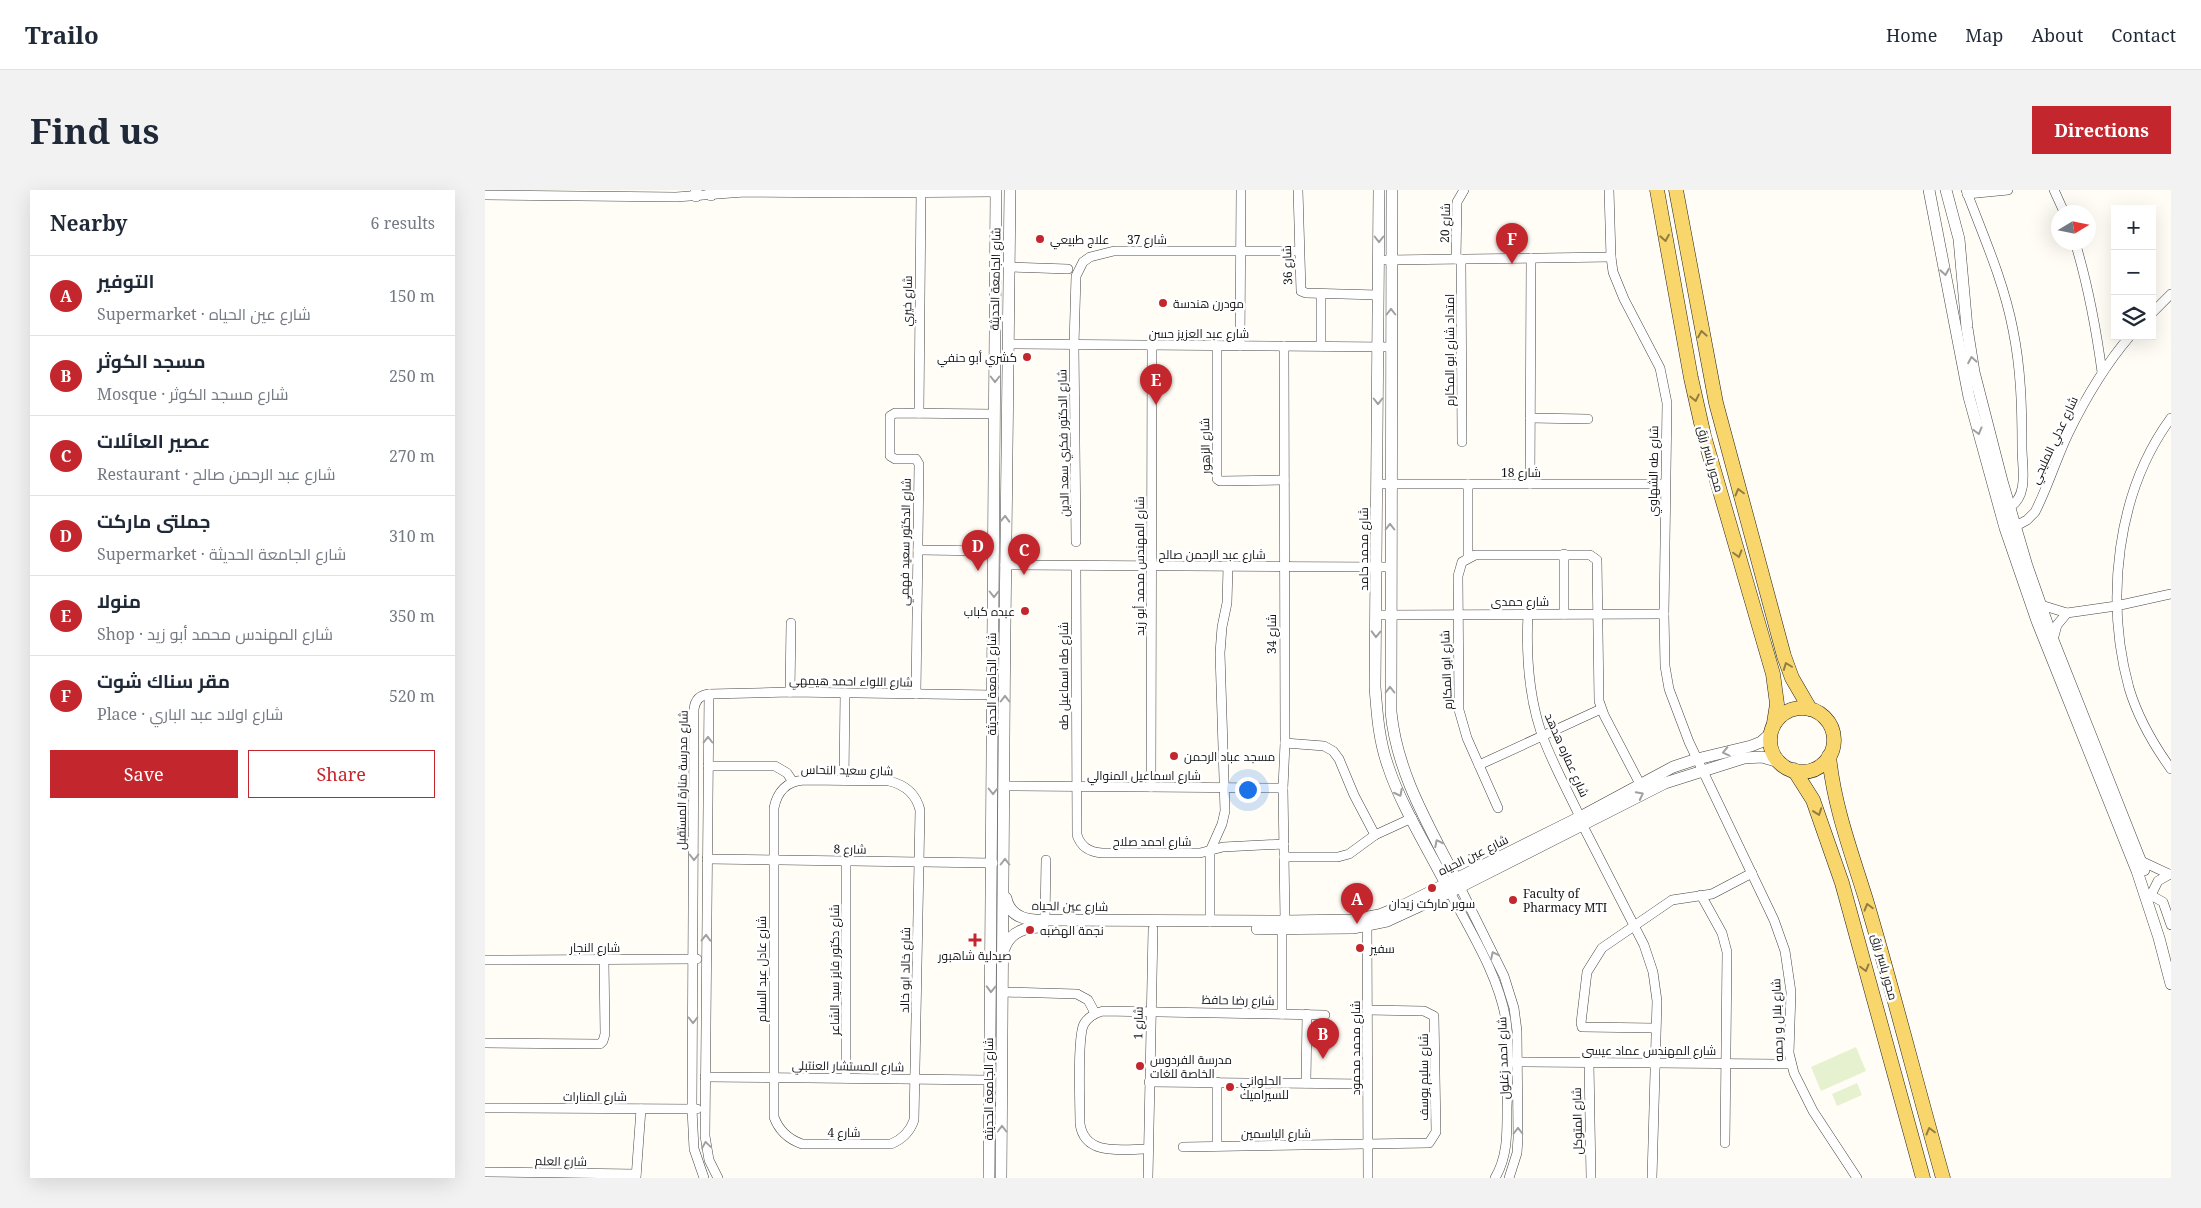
<!DOCTYPE html>
<meta charset="utf-8">
<style>
body{margin:0;font-family:"Noto Serif",Cairo,serif;background:#f2f2f3;color:#1f2937}
.controls{position:absolute;right:15px;top:15px;display:grid;overflow:hidden;border-radius:0px;box-shadow:0 5px 20px #0002}
.controls button{width:45px;height:45px;display:grid;place-items:center;padding:0;border:0;border-bottom:1px solid #e0e1e3;background:#fff;color:#1f2937;font:25px sans-serif}
.compass{position:absolute;left:1566px;top:15px;width:45px;height:45px;border-radius:50%;background:#fff;box-shadow:0 5px 20px #0002;rotate:80deg}
.you{position:absolute;left:762px;top:599px;width:18px;height:18px;margin:-12px;border:4px solid #fff;border-radius:50%;background:#1a73e8;box-shadow:0 0 0 8px #1a73e833}
.badge{display:grid;place-items:center;width:32px;height:32px;border-radius:50%;background:#c4262e;color:#fff;font-size:16px;font-weight:700}
.pin{position:absolute;translate:-50% -41px;filter:drop-shadow(0 1px 2px #0008)}
.pin::after{content:'';position:absolute;top:26px;width:18px;height:15px;background:inherit;clip-path:polygon(0 0,100% 0,50% 100%)}
.list{margin:0;padding:0;list-style:none}
h2{display:flex;justify-content:space-between;align-items:center;height:65px;margin:0;padding:0 20px;font-size:21px}
h2 small{font-size:16px;font-weight:400;color:#747a83}
.list li{display:grid;grid-template-columns:32px 1fr auto;gap:15px;align-items:center;box-sizing:border-box;height:80px;padding:0 20px;border-top:1px solid #e0e1e3}
.list b{display:block;font-size:19px;white-space:nowrap}
.list p{margin:0;font-size:16px;white-space:nowrap;color:#747a83}
.list em{font-size:16px;font-style:normal;color:#747a83}
.actions{display:flex;gap:10px;padding:15px 20px}
.actions a{flex:1;padding:11px 0;border:1px solid #c4262e;border-radius:0px;text-align:center;font-size:18px;color:#c4262e}
.actions .main{background:#c4262e;color:#fff}
.icon{flex:none;width:28px;height:28px;fill:none;stroke:currentColor;stroke-width:2;stroke-linecap:round;stroke-linejoin:round}
.map{position:relative;flex:none;width:1686px;height:988px;overflow:hidden;border-radius:0px}
header{display:flex;align-items:center;gap:30px;box-sizing:border-box;height:70px;padding:0 25px;background:#fff;border-bottom:1px solid #e0e1e3}
header strong{font-size:24px}
nav{display:flex;gap:28px;margin-inline-start:auto;font-size:18px}
.intro{display:flex;align-items:center;justify-content:space-between;box-sizing:border-box;height:120px;padding:0 30px}
h1{margin:0;font-size:35px}
.button{padding:12px 22px;border-radius:0px;background:#c4262e;color:#fff;font-size:18px;font-weight:700}
main{display:flex;gap:30px;padding:0 30px}
aside{flex:1;background:#fff;border-radius:0px;box-shadow:0 5px 20px #0002}
.map>svg:first-child{display:block}
</style>
<header>
<strong>Trailo</strong>
<nav><a>Home</a><a>Map</a><a>About</a><a>Contact</a></nav>
</header>
<div class="intro"><h1>Find us</h1><a class="button">Directions</a></div>
<main>
<aside>
<h2>Nearby<small>6 results</small></h2>
<ul class="list">
<li><span class="badge">A</span><div><b>التوفير</b><p>Supermarket · شارع عين الحياه</p></div><em>150 m</em></li>
<li><span class="badge">B</span><div><b>مسجد الكوثر</b><p>Mosque · شارع مسجد الكوثر</p></div><em>250 m</em></li>
<li><span class="badge">C</span><div><b>عصير العائلات</b><p>Restaurant · شارع عبد الرحمن صالح</p></div><em>270 m</em></li>
<li><span class="badge">D</span><div><b>جملتى ماركت</b><p>Supermarket · شارع الجامعة الحديثة</p></div><em>310 m</em></li>
<li><span class="badge">E</span><div><b>منولا</b><p>Shop · شارع المهندس محمد أبو زيد</p></div><em>350 m</em></li>
<li><span class="badge">F</span><div><b>مقر سناك شوت</b><p>Place · شارع اولاد عبد الباري</p></div><em>520 m</em></li>
</ul>
<div class="actions"><a class="main">Save</a><a>Share</a></div>
</aside>
<div class="map">
<svg width="1686" height="988" viewBox="0 0 1686 988">
<rect width="100%" height="100%" fill="#fffdf5"/>
<g fill="#e6f2cf">
<path d="M1371,857L1381,881L1336,901L1326,877Z"/>
<path d="M1372,893L1377,905L1352,916L1347,904Z"/>
</g>
<g fill="none" stroke-linecap="round" stroke-linejoin="round">
<g stroke="#444" stroke-width="10">
<g id="minor">
<path d="M813,0L816,101L821,103L893,105"/>
<path d="M1124,0L1126,67L1128,82L1139,109L1175,178L1182,213L1179,424L1180,476L1184,499L1204,552L1289,730L1300,761L1306,802L1304,863L1309,883L1328,921L1372,988"/>
<path d="M1481,0C1498,45 1519,92 1528,140C1536,179 1537,218 1537,258C1537,277 1544,305 1525,317"/>
<path d="M1569,0L1579,22"/>
<path d="M1482,4L1523,0"/>
<path d="M0,5L191,7L260,2L370,3L511,2"/>
<path d="M1590,52C1603,95 1611,138 1617,182"/>
<path d="M971,69L972,12L979,0"/>
<path d="M976,69L977,252"/>
<path d="M901,70L1126,67"/>
<path d="M524,77L583,79"/>
<path d="M1667,123L1686,104"/>
<path d="M523,154L906,157"/>
<path d="M732,156V289L735,291L799,290"/>
<path d="M755,156L756,0"/>
<path d="M799,156L800,553L798,598L800,731"/>
<path d="M836,156V104"/>
<path d="M434,223L436,0"/>
<path d="M1045,228L1103,229"/>
<path d="M1686,228C1631,303 1620,410 1644,498C1653,528 1668,554 1686,579"/>
<path d="M892,294H1180"/>
<path d="M983,294V367"/>
<path d="M1045,294L1046,68"/>
<path d="M1531,336L1542,330L1550,322C1563,297 1571,269 1583,244C1600,209 1620,175 1645,146"/>
<path d="M591,352L589,155L591,86L598,72L605,67L629,61H814"/>
<path d="M433,360L509,361"/>
<path d="M1079,364V424"/>
<path d="M520,375L905,377"/>
<path d="M591,376L592,645C596,657 604,662 617,663H715L738,657L799,654"/>
<path d="M1556,415L1582,423L1631,416L1686,404"/>
<path d="M1043,424C1041,464 1043,503 1056,542C1066,571 1082,599 1095,627"/>
<path d="M892,425L1179,424"/>
<path d="M1568,450L1572,435L1582,423"/>
<path d="M305,502L306,433"/>
<path d="M224,504L220,946L224,970L233,988"/>
<path d="M431,504L434,274L431,269H410L405,266V226L410,223L509,224"/>
<path d="M800,553L839,556L848,561L854,569L869,605L890,645"/>
<path d="M994,575L1116,519"/>
<path d="M223,576H290L302,583L308,592"/>
<path d="M319,590L404,591C421,595 431,604 435,620L429,930C425,942 418,949 406,954H317C303,949 294,941 289,927V618C292,602 302,591 319,590Z"/>
<path d="M359,590L360,503"/>
<path d="M520,596L798,598"/>
<path d="M666,597L667,155"/>
<path d="M1013,618L982,548L974,520L973,386L977,372L990,365H1105L1112,370L1114,511L1119,525L1155,594"/>
<path d="M1097,634L1159,755L1168,782L1172,811L1167,988"/>
<path d="M799,667H853L864,664L890,645L927,628"/>
<path d="M222,669L508,673"/>
<path d="M1656,671L1686,685"/>
<path d="M975,697L1019,786L1029,818L1032,841L1033,948L1032,963L1024,988"/>
<path d="M965,702C986,743 1013,784 1021,830C1025,859 1023,889 1022,918C1022,942 1023,966 1010,988"/>
<path d="M1667,703L1673,691L1685,684"/>
<path d="M1216,705L1237,743L1242,762L1240,953"/>
<path d="M1669,707L1678,712L1686,735"/>
<path d="M560,730L561,670"/>
<path d="M882,731L883,988"/>
<path d="M725,732V661L737,634L740,621L735,463L737,437L742,413L743,377"/>
<path d="M0,770L212,769"/>
<path d="M518,802L592,804L603,810L610,823"/>
<path d="M797,824V740"/>
<path d="M1170,838L1097,837L1096,833L1102,782L1117,758L1187,710L1227,704L1267,683"/>
<path d="M0,853L115,854L118,851L120,844L119,770"/>
<path d="M1028,872L1305,874"/>
<path d="M1104,873L1106,988"/>
<path d="M220,887L505,890"/>
<path d="M361,888V671"/>
<path d="M664,892L882,894"/>
<path d="M821,893L822,824"/>
<path d="M0,918L212,919"/>
<path d="M732,956V892"/>
<path d="M698,957L944,953L951,942L949,826L939,821L882,820"/>
<path d="M662,959C638,959 600,967 595,934C595,916 592,846 599,834C603,827 610,823 618,821L840,825"/>
<path d="M0,982L151,984"/>
<path d="M151,988L156,919"/>
<path d="M219,988L209,959L207,919L209,519C210,510 215,505 224,504L305,502L509,505"/>
<path d="M663,988L668,739"/>
</g>
</g>
<g stroke="#444" stroke-width="12">
<g id="tertiary">
<path d="M211,0V6"/>
<path d="M226,0V5"/>
<path d="M894,0L890,497C892,524 894,551 903,576C916,616 945,662 964,700"/>
<path d="M907,0L906,522C912,585 946,639 974,695"/>
<path d="M1444,0L1484,207L1520,338L1552,431L1652,681L1674,748L1686,794"/>
<path d="M1461,0L1474,49L1482,138L1489,182L1517,291L1542,376L1568,450L1659,680"/>
<path d="M521,708C524,723 535,729 550,730L800,731L867,730L894,725L919,715L1095,627L1188,577L1212,569L1266,556L1276,552L1285,544"/>
<path d="M772,739L868,738L902,731L965,702L1180,593L1259,568L1277,567L1294,572"/>
<path d="M519,759C525,741 541,737 558,737"/>
<path d="M504,988L511,0"/>
<path d="M516,988C518,659 520,329 525,0"/>
</g>
</g>
<g stroke="#222" stroke-width="15">
<g id="primary">
<path d="M1172,0L1206,188L1219,246L1288,484L1292,514L1289,533"/>
<path d="M1191,0L1231,213L1299,466L1307,488L1325,519"/>
<circle cx="1317" cy="550" r="32"/>
<path d="M1344,566C1349,617 1367,664 1382,713C1409,804 1432,896 1458,988"/>
<path d="M1309,580L1328,610L1357,693L1438,988"/>
</g>
</g>
<use href="#minor" stroke="#fff" stroke-width="9"/>
<use href="#tertiary" stroke="#fff" stroke-width="11"/>
<use href="#primary" stroke="#f9d66b" stroke-width="14"/>
</g>
<defs><path id="oneway-chevron" d="M-2-3.5L2.5 0L-2 3.5" fill="none" stroke-width="1.6" stroke-linecap="round" stroke-linejoin="round" transform="scale(1.25)"/></defs>
<g stroke="#917d42">
<use href="#oneway-chevron" transform="translate(1180 48) rotate(80)"/>
<use href="#oneway-chevron" transform="translate(1217 144) rotate(-100)"/>
<use href="#oneway-chevron" transform="translate(1210 208) rotate(78)"/>
<use href="#oneway-chevron" transform="translate(1254 302) rotate(-105)"/>
<use href="#oneway-chevron" transform="translate(1253 364) rotate(74)"/>
<use href="#oneway-chevron" transform="translate(1302 476) rotate(-111)"/>
<use href="#oneway-chevron" transform="translate(1333 622) rotate(70)"/>
<use href="#oneway-chevron" transform="translate(1383 717) rotate(-106)"/>
<use href="#oneway-chevron" transform="translate(1380 778) rotate(75)"/>
<use href="#oneway-chevron" transform="translate(1445 941) rotate(-105)"/>
</g>
<g stroke="#a0a0a0">
<use href="#oneway-chevron" transform="translate(894 49) rotate(90)"/>
<use href="#oneway-chevron" transform="translate(1460 82) rotate(80)"/>
<use href="#oneway-chevron" transform="translate(906 122) rotate(-90)"/>
<use href="#oneway-chevron" transform="translate(1487 170) rotate(-100)"/>
<use href="#oneway-chevron" transform="translate(510 189) rotate(90)"/>
<use href="#oneway-chevron" transform="translate(893 211) rotate(90)"/>
<use href="#oneway-chevron" transform="translate(1493 241) rotate(75)"/>
<use href="#oneway-chevron" transform="translate(520 329) rotate(-89)"/>
<use href="#oneway-chevron" transform="translate(905 337) rotate(-90)"/>
<use href="#oneway-chevron" transform="translate(509 404) rotate(90)"/>
<use href="#oneway-chevron" transform="translate(891 444) rotate(91)"/>
<use href="#oneway-chevron" transform="translate(905 500) rotate(-90)"/>
<use href="#oneway-chevron" transform="translate(520 509) rotate(-90)"/>
<use href="#oneway-chevron" transform="translate(223 550) rotate(-90)"/>
<use href="#oneway-chevron" transform="translate(1241 562) rotate(167)"/>
<use href="#oneway-chevron" transform="translate(508 601) rotate(90)"/>
<use href="#oneway-chevron" transform="translate(914 603) rotate(63)"/>
<use href="#oneway-chevron" transform="translate(1155 605) rotate(-27)"/>
<use href="#oneway-chevron" transform="translate(953 653) rotate(-117)"/>
<use href="#oneway-chevron" transform="translate(209 667) rotate(90)"/>
<use href="#oneway-chevron" transform="translate(520 672) rotate(-90)"/>
<use href="#oneway-chevron" transform="translate(221 748) rotate(-89)"/>
<use href="#oneway-chevron" transform="translate(1009 765) rotate(-116)"/>
<use href="#oneway-chevron" transform="translate(506 799) rotate(91)"/>
<use href="#oneway-chevron" transform="translate(208 830) rotate(90)"/>
<use href="#oneway-chevron" transform="translate(517 939) rotate(-90)"/>
<use href="#oneway-chevron" transform="translate(1033 941) rotate(-90)"/>
<use href="#oneway-chevron" transform="translate(221 955) rotate(-98)"/>
</g>
<g fill="#c4262e" stroke="#fff" stroke-width="2">
<circle cx="555" cy="49" r="5"/>
<circle cx="678" cy="113" r="5"/>
<circle cx="542" cy="167" r="5"/>
<circle cx="540" cy="421" r="5"/>
<circle cx="689" cy="566" r="5"/>
<circle cx="947" cy="698" r="5"/>
<circle cx="1028" cy="710" r="5"/>
<circle cx="545" cy="740" r="5"/>
<path d="M487.5 742.5h5v5h5v5h-5v5h-5v-5h-5v-5h5z"/>
<circle cx="875" cy="758" r="5"/>
<circle cx="655" cy="876" r="5"/>
<circle cx="745" cy="897" r="5"/>
</g>
<g text-anchor="middle" dominant-baseline="central" stroke-width="5" stroke-linejoin="round" paint-order="stroke">
<g font-size="12" fill="#111" stroke="#fff">
<text transform="translate(960 33) rotate(-88)">شارع 20</text>
<text x="662" y="49">شارع 37</text>
<text transform="translate(802 75) rotate(-92)">شارع 36</text>
<text transform="translate(510 89) rotate(-89)">شارع الجامعة الحديثة</text>
<text transform="translate(422 111) rotate(-89)">شارع خيري</text>
<text x="714" y="143">شارع عبد العزيز حسن</text>
<text transform="translate(964 160) rotate(-90)">امتداد شارع ابو المكارم</text>
<text transform="translate(1569 250) rotate(-65)">شارع عدلي المليجي</text>
<text transform="translate(578 253) rotate(-91)">شارع الدكتور فكري سعد الدين</text>
<text transform="translate(720 256) rotate(-91)">شارع الزهور</text>
<text transform="translate(1226 269) rotate(75)">محور ياسر رزق</text>
<text transform="translate(1168 281) rotate(-89)">شارع طه الشهاوي</text>
<text x="1036" y="282">شارع 18</text>
<text transform="translate(420 352) rotate(-89)">شارع الدكتور سعيد فهمي</text>
<text transform="translate(878 359) rotate(-90)">شارع محمد حامد</text>
<text x="727" y="364">شارع عبد الرحمن صالح</text>
<text transform="translate(654 376) rotate(-90)">شارع المهندس محمد أبو زيد</text>
<text x="1035" y="411">شارع حمدى</text>
<text transform="translate(786 444) rotate(-90)">شارع 34</text>
<text transform="translate(961 480) rotate(-92)">شارع ابو المكارم</text>
<text transform="translate(578 486) rotate(-90)">شارع طه اسماعيل طه</text>
<text transform="translate(366 491) rotate(1)">شارع اللواء احمد هيمهي</text>
<text transform="translate(506 494) rotate(-90)">شارع الجامعة الحديثة</text>
<text transform="translate(1082 565) rotate(66)">شارع عماره هدهد</text>
<text transform="translate(362 580) rotate(1)">شارع سعيد النحاس</text>
<text x="659" y="585">شارع اسماعيل المنوالي</text>
<text transform="translate(197 590) rotate(-89)">شارع مدرسة منارة المستقبل</text>
<text x="667" y="651">شارع احمد صلاح</text>
<text transform="translate(365 659) rotate(1)">شارع 8</text>
<text transform="translate(988 665) rotate(-26)">شارع عين الحياه</text>
<text transform="translate(585 716) rotate(1)">شارع عين الحياه</text>
<text x="110" y="757">شارع النجار</text>
<text transform="translate(1400 777) rotate(75)">محور ياسر رزق</text>
<text transform="translate(276 779) rotate(-90)">شارع عادل عبد السلام</text>
<text transform="translate(349 780) rotate(-90)">شارع دكتور فايز سيد الشاعر</text>
<text transform="translate(420 780) rotate(-89)">شارع خالد ابو خالد</text>
<text transform="translate(753 810) rotate(1)">شارع رضا حافظ</text>
<text transform="translate(1292 830) rotate(-92)">شارع بلال و رحمه</text>
<text transform="translate(653 833) rotate(-89)">شارع 1</text>
<text transform="translate(870 858) rotate(-90)">شارع محمد محمود</text>
<text x="1164" y="860">شارع المهندس عماد عيسى</text>
<text transform="translate(1018 868) rotate(-92)">شارع احمد زغلول</text>
<text transform="translate(363 876) rotate(1)">شارع المستشار العنتبلي</text>
<text transform="translate(938 887) rotate(-90)">شارع سليم يوسف</text>
<text transform="translate(503 899) rotate(-90)">شارع الجامعة الحديثة</text>
<text x="110" y="906">شارع المنارات</text>
<text transform="translate(1092 931) rotate(-91)">شارع المتوكل</text>
<text x="359" y="942">شارع 4</text>
<text x="791" y="943">شارع الياسمين</text>
<text transform="translate(76 971) rotate(1)">شارع العلم</text>
</g>
<g font-size="12" fill="#111" stroke="#fff" text-anchor="start">
<text x="565" y="49">علاج طبيعي</text>
<text x="688" y="113">مودرن هندسة</text>
<text x="532" y="167" text-anchor="end">كشري أبو حنفي</text>
<text x="530" y="421" text-anchor="end">عبده كباب</text>
<text x="699" y="566">مسجد عباد الرحمن</text>
<text x="1038" y="703">Faculty of<tspan x="1038" dy="14">Pharmacy MTI</tspan></text>
<text x="947" y="713" text-anchor="middle">سوبر ماركت زيدان</text>
<text x="555" y="740">نجمة الهضبه</text>
<text x="885" y="758">سفير</text>
<text x="490" y="765" text-anchor="middle">صيدلية شاهبور</text>
<text x="665" y="869">مدرسة الفردوس<tspan x="665" dy="14">الخاصة للغات</tspan></text>
<text x="755" y="890">الحلواني<tspan x="755" dy="14">للسيراميك</tspan></text>
</g>
</g>
</svg>
<div class="controls">
<button>+</button>
<button>−</button>
<button><svg class="icon" aria-label="layers" viewBox="0 0 24 24"><path d="M12 4l9 5-9 5-9-5zM3 14l9 5 9-5"/></svg></button>
</div>
<svg class="compass" viewBox="-18 -18 36 36"><path d="M0-13l5 13h-10z" fill="#e53935"/><path d="M0 13l5-13h-10z" fill="#747a83"/></svg>
<div class="you"></div>
<div class="pin badge" style="left:872px;top:734px">A</div>
<div class="pin badge" style="left:838px;top:869px">B</div>
<div class="pin badge" style="left:539px;top:385px">C</div>
<div class="pin badge" style="left:493px;top:381px">D</div>
<div class="pin badge" style="left:671px;top:215px">E</div>
<div class="pin badge" style="left:1027px;top:74px">F</div>
</div>
</main>
